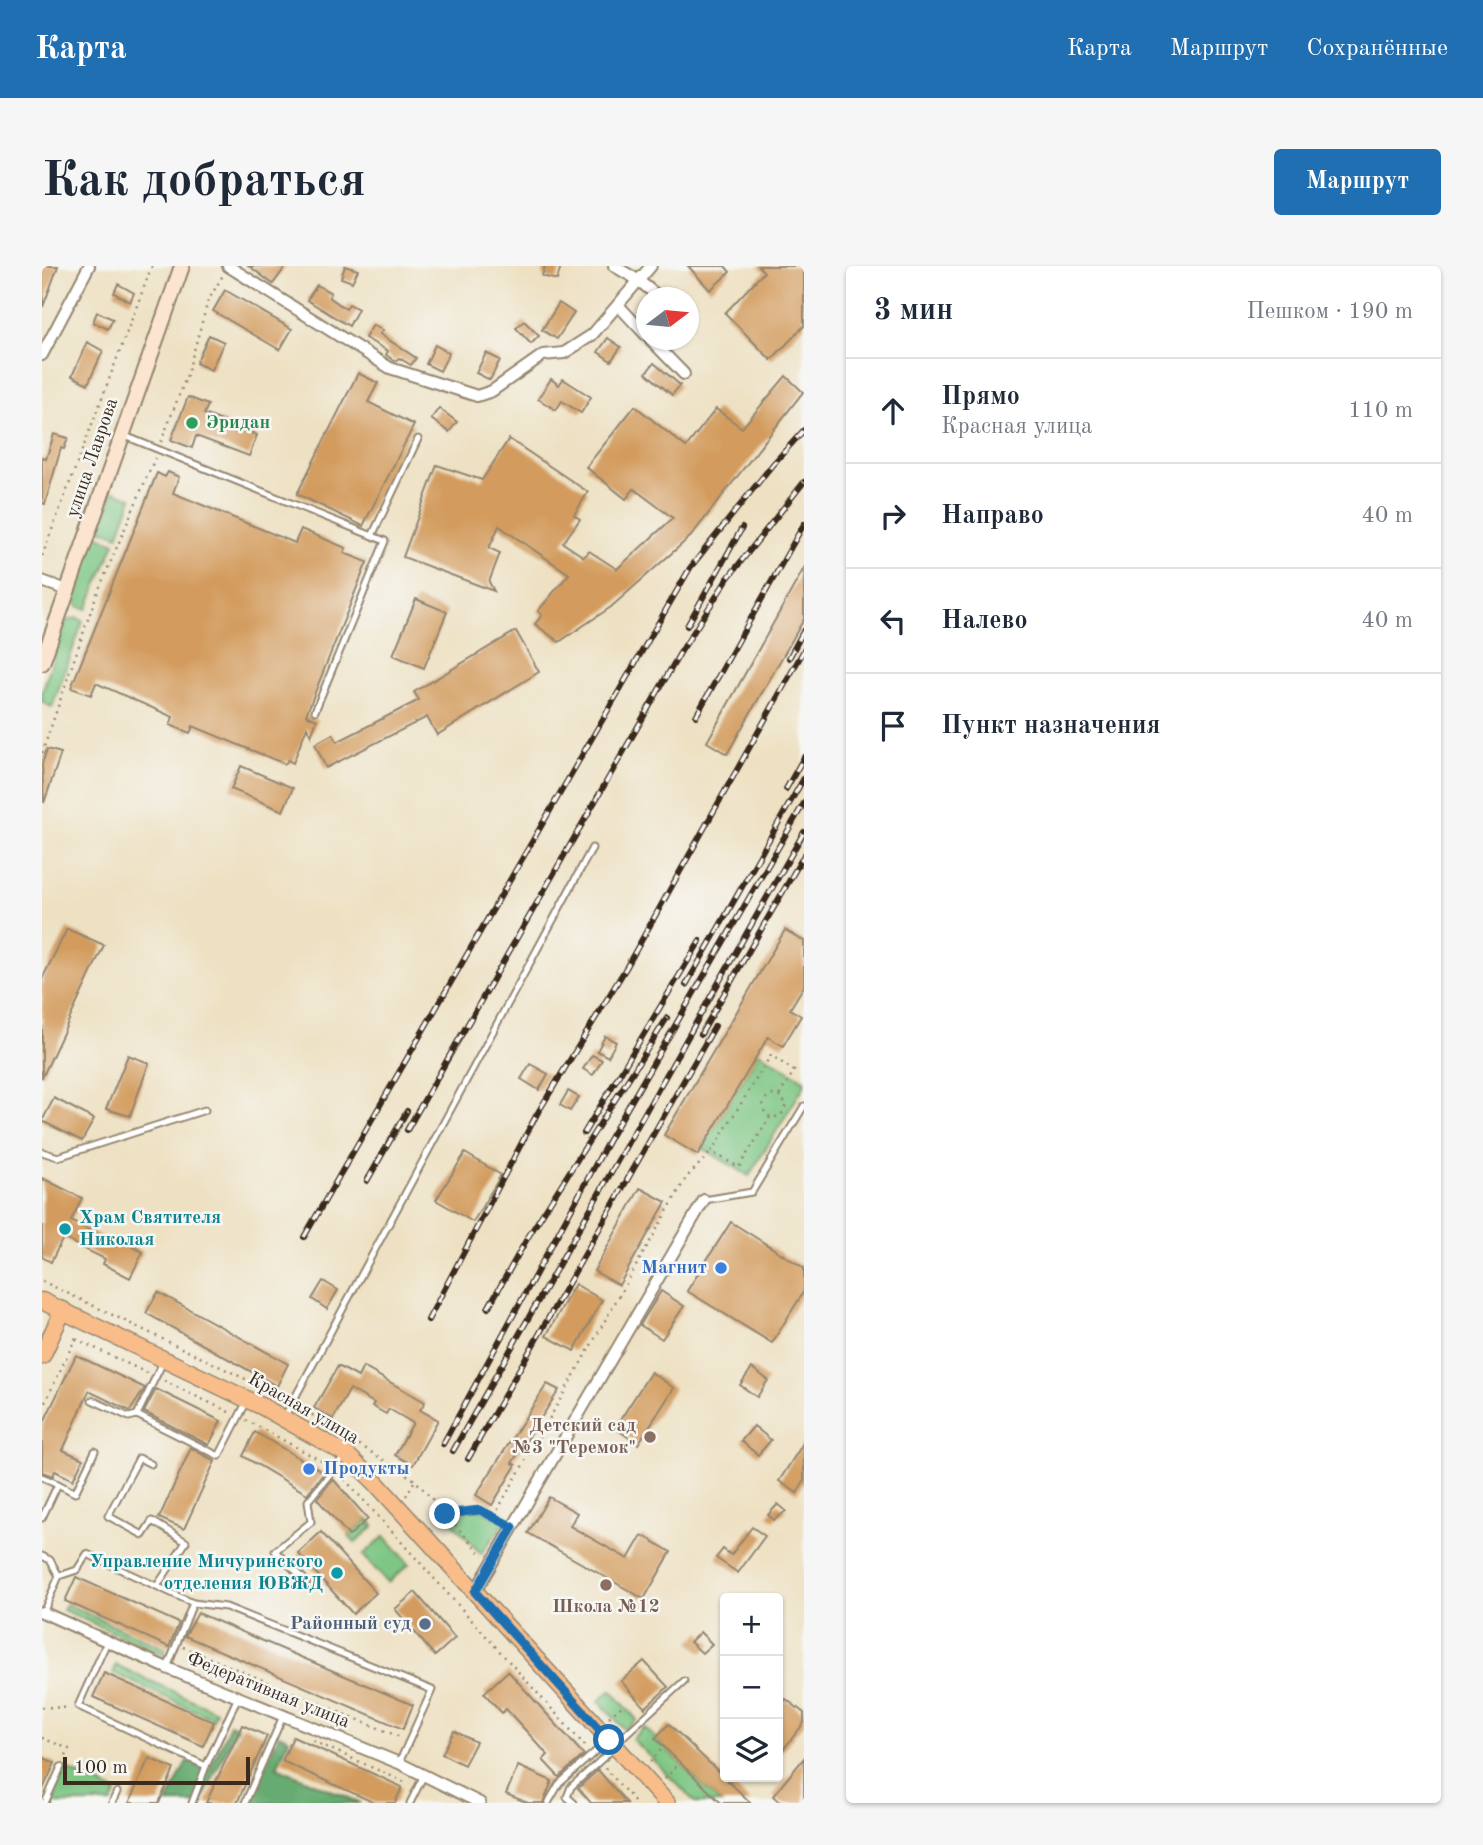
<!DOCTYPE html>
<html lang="ru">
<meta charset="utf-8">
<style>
body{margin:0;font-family:"Old Standard TT",serif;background:#f6f6f7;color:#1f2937}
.controls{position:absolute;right:21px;bottom:21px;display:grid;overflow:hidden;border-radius:7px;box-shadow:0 2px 5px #0004}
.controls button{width:63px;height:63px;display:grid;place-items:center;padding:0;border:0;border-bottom:2px solid #e0e1e3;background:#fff;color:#1f2937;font:35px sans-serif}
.compass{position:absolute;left:594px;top:21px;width:63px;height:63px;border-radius:50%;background:#fff;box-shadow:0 2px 5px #0004;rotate:74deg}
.scale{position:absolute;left:21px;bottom:18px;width:187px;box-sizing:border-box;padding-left:7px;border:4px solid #3b2a1e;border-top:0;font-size:19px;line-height:24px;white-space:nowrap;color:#3b2a1e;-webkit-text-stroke:5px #f6f6f2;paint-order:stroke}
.stop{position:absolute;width:21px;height:21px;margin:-16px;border:5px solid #1f6fb2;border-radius:50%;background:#fff}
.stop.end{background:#1f6fb2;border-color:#fff;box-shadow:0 2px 7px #0008}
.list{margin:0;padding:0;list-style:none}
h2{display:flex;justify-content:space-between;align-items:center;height:91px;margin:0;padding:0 28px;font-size:30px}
h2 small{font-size:23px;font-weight:400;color:#747a83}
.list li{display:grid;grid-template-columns:46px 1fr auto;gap:21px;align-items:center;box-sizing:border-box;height:105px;padding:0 28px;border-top:2px solid #e0e1e3}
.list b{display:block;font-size:26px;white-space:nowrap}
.list p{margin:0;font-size:23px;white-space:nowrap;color:#747a83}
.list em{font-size:23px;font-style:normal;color:#747a83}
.icon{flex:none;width:38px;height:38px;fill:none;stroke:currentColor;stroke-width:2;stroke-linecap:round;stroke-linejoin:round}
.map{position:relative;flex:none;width:762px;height:1537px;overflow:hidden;border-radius:7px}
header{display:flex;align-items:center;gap:42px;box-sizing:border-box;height:98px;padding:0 35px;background:#1f6fb2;color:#fff}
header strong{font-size:33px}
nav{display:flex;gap:38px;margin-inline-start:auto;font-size:24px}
.intro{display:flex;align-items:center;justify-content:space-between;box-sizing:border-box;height:168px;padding:0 42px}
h1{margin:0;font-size:49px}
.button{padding:18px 32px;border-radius:7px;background:#1f6fb2;color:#fff;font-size:24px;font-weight:700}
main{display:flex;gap:42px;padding:0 42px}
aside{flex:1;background:#fff;border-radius:7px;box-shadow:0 2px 5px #0004}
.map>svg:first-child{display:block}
</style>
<header>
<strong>Карта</strong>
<nav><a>Карта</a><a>Маршрут</a><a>Сохранённые</a></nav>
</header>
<div class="intro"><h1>Как добраться</h1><a class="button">Маршрут</a></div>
<main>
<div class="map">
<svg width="762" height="1537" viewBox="0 0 762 1537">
<rect width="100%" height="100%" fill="#f6f6f2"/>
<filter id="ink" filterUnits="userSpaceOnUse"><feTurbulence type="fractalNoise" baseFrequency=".0143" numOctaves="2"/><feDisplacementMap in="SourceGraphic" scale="14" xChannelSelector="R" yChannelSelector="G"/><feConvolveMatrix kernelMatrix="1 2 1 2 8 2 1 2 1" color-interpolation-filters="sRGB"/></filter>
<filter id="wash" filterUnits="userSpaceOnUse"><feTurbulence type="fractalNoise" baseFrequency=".00686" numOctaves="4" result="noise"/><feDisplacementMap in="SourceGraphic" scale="28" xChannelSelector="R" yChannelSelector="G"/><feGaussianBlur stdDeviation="1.57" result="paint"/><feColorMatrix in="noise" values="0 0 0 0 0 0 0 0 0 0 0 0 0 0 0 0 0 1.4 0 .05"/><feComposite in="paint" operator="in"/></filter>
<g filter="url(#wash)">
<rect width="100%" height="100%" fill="#eee1c3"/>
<g fill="#7dc683" stroke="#5c7850" stroke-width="2">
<path d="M72,225L90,232L76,270L57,262Z"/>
<path d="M55,269L73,277L45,343L36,340L31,333Z"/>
<path d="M35,352L41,355L10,441L0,436V426L24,355Z"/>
<path d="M717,786L762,814V820L707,910L660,882Z"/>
<path d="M438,1243L463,1256L439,1288L403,1248Z"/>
<path d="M326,1253L332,1260L313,1277L307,1270Z"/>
<path d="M343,1270L367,1298L346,1317L321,1289Z"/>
<path d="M24,1338L124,1383L121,1389L21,1344Z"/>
<path d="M74,1399L174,1445L171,1453L71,1407Z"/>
<path d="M569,1424L595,1454L583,1464L557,1435Z"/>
<path d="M602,1461L679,1537H654L590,1473Z"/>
<path d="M19,1501L75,1526L70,1537H4Z"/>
</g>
<g fill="#66ab71" stroke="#506a48" stroke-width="2">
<path d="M188,1458L195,1461L159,1537H125L145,1495L167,1505Z"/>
<path d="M237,1468L247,1473L235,1501L319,1537H208Z"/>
</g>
<g id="blocks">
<g fill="#d39b5d">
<path d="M2,0H16L1,41L0,5Z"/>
<path d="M207,0H244L231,18Z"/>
<path d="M303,0L316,4L310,16L299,12Z"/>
<path d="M503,0H519L515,14L500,10Z"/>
<path d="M646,0H683L688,6L668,24Z"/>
<path d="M716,0H762V60L729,94L683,47L722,6Z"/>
<path d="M76,18L92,27L88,36L72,27Z"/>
<path d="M275,19L289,27L287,31L304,43L307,38L316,43L307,60L265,34Z"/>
<path d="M183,24L250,63L238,84L171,45Z"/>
<path d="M517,37L532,47L515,73L500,64Z"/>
<path d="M55,46L71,53L66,63L51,56Z"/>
<path d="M482,55L497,70L489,78L474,62Z"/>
<path d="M331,59L341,64L338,68L374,92L369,99L357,92L353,95L344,89L346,85L323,72Z"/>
<path d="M167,69L182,76L169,104L154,97Z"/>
<path d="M566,72L579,81L569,95L556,86Z"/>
<path d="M45,76L61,85L46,118L30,110Z"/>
<path d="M393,79L407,87L398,105L384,98Z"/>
<path d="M444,87L458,94L448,114L434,107Z"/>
<path d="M612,97L638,119L630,129L604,107Z"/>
<path d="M316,107L336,117L326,136L372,159L321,260L255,228Z"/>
<path d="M744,110L761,126L649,270L569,341L517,376L493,358L500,349L496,345L527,308L457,260L447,282L458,287L447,316L452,325L361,291L395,199L440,214L467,173L546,226L532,249L538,253L521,277L542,291L547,285L575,303L631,252L592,223L584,233L544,201L593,140L644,181L674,143L700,162Z"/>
<path d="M509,113L517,119L521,113L549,131L539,147L520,135L514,144L496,133Z"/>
<path d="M146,131L166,139L162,148L215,169L207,190L154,170L150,182L129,174Z"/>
<path d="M397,142L415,156L407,166L389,153Z"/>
<path d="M12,168L26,172L22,183L19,182L3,238L0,237V191L4,193Z"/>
<path d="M126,206L137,211L131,227L253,277L259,263L304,282L302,287L325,296L264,449L275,454L269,470L265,461L251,497L246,494L243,498L151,460L148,467L128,459L131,451L54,417L49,429L29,422L115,207L123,211Z"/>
<path d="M762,302V353L685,488L665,476Z"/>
<path d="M374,333L405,346L382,402L351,389Z"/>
<path d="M474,365L497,406L395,469L385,451L284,502L273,478L291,468L295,476L377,434L372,426Z"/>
<path d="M5,483L19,487L2,537L0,498Z"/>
<path d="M199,500L251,522L241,545L189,523Z"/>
<path d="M25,663L62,679L0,812V713Z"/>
<path d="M743,664L762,675V720L748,743L759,750L741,780L726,771L656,889L622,869Z"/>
<path d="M563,770L574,776L566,791L555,785Z"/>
<path d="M86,789L107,797L88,850L64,843Z"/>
<path d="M550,789L560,794L551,809L541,803Z"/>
<path d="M488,798L506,808L497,824L479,813Z"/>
<path d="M526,825L537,831L528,845L518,839Z"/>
<path d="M12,832L52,853L40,875L0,855Z"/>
<path d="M423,887L459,909L431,956L394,934Z"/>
<path d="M0,912L40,932L29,955L73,977L75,973L101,986L88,1012L61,998L63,993L21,972L9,996L0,991Z"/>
<path d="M598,922L624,936L577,1019L552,1005Z"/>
<path d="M689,956L762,1002V1025L730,1077L645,1025Z"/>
<path d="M281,1015L296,1024L285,1043L270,1033Z"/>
<path d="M533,1018L560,1034L532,1085L504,1070Z"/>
<path d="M619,1025L642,1040L620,1073L598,1059Z"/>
<path d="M116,1026L246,1098L235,1120L104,1047Z"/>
<path d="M34,1089L103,1122L88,1145L47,1125L21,1184L41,1193L31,1214L13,1205L11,1210L0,1206V1160Z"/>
<path d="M296,1100L316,1111L321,1101L383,1136L378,1144L396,1154L371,1199L353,1189L371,1157L347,1143L344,1148L330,1140L332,1137L308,1123L291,1153L272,1142Z"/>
<path d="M710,1102L726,1114L715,1131L698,1119Z"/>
<path d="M609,1106L632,1122L596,1178L573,1162Z"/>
<path d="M505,1118L517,1124L470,1197L474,1199L450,1239L434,1229Z"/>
<path d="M114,1123L179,1155L167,1179L102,1146Z"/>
<path d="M712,1160L729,1174L716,1189L699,1175Z"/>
<path d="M213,1166L282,1207L265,1228L201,1190Z"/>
<path d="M762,1176V1215L755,1227L737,1215Z"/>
<path d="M149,1182L173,1195L142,1263L117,1252Z"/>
<path d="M291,1213L326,1253L307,1270L275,1233Z"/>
<path d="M507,1231L535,1247L528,1260L586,1293L600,1269L629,1286L602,1333L486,1267Z"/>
<path d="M736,1238L744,1245L732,1254L726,1249Z"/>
<path d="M710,1261L723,1270L696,1307L674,1292L681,1283L689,1289Z"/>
<path d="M279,1266L334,1327L311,1348L256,1287Z"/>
<path d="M34,1311L137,1357L127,1381L23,1335Z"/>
<path d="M373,1326L413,1372L393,1390L353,1343Z"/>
<path d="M156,1347L371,1439L361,1463L143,1370Z"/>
<path d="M658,1366L670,1378L660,1387L648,1376Z"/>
<path d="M602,1395L626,1421L603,1442L579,1415Z"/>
<path d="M466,1405L542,1489L517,1511L501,1494L506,1489L464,1443L460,1447L442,1427Z"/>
<path d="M62,1407L172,1456L161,1480L51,1431Z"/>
<path d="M744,1433L762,1447V1457L736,1490V1444Z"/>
<path d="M627,1458L709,1537H679L613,1472Z"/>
<path d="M200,1459L225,1470L195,1537H164Z"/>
<path d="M412,1465L434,1476L422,1499L400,1488Z"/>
<path d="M251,1471L360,1521L353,1537H333L240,1495Z"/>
<path d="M0,1491L13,1497L0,1525Z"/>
<path d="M107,1492L132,1503L117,1537H87Z"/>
<path d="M762,1492V1537H739L731,1530Z"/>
<path d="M476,1500L510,1515L501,1537H486L464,1528Z"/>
<path d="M556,1504L585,1537H549L536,1522Z"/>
</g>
</g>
</g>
<g filter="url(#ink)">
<use href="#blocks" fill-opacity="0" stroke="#948670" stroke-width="2"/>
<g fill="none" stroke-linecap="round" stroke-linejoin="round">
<g stroke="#948670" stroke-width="9">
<g id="lane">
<path d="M83,170L343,275L273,445"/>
<path d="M330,270L376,173"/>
<path d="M0,886L16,891L163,844"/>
<path d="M662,934L710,926L762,840"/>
<path d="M121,1096L95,1149L177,1190L204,1137"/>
<path d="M50,1134L87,1151L95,1149"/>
<path d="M243,1150L550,582"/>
<path d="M109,1198L97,1192L66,1250L101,1269L110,1255L144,1276L115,1320"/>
<path d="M0,1211L16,1218L0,1252"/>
<path d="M16,1218L33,1227L53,1185"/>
<path d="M0,1290L8,1294L17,1310"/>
<path d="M265,1316L233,1285L269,1256L266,1235L302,1191"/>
<path d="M151,1337L184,1341L390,1424L357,1497"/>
<path d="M1,1347L17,1310L35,1304L45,1288L151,1337L125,1402"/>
<path d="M65,1376L36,1440L164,1500L196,1431"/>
<path d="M574,1477L642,1415"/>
<path d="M3,1537L19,1501"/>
<path d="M70,1537L75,1526"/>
<path d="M150,1537L164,1500"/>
<path d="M203,1537L241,1450"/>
<path d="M368,1537L382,1509"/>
<path d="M506,1537L517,1518L564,1476"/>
<path d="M532,1537L525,1531L529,1521L571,1483"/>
</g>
</g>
<g stroke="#948670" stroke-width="14">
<g id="street">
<path d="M186,0L348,102L435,130L450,125L501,89L522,87L550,69L609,0"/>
<path d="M572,0L596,14L618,32"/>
<path d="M576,39L604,69"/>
<path d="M609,74L642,108"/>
<path d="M0,89L47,0"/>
<path d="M0,315L25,324"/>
<path d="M433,1326L662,934"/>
<path d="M0,1346L125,1402L357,1497L438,1537"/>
</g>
</g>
<g stroke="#948670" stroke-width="18">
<path id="secondary" d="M0,397L140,0"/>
</g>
<g stroke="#948670" stroke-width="19">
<g id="primary">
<path d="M0,1035L221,1141L304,1188L333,1216L625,1537"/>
<path d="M0,1090L21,1044"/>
</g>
</g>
<g stroke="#948670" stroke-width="2.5" stroke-dasharray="2 5" stroke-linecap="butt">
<path d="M119,176L145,109L166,35L181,9"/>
<path d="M0,290L110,0"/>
<path d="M0,487L54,330L113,192"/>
<circle cx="732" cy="840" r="11"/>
<path d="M728,851L697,901L669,886L729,789L752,805L737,830"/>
<path d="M0,1015L243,1132"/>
<path d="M34,1073L107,1108"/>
<path d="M122,1115L189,1147"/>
<path d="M258,1141L373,1214L441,1290"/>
<path d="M0,1143L36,1067"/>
<path d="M204,1154L285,1198"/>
<path d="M298,1208L544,1481"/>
<path d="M364,1230L373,1214"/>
<path d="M403,1248L438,1243L462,1256"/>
<path d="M452,1250L644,912L669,886"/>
<path d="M141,1381L358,1471"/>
<path d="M0,1441L28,1442"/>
<path d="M567,1451L582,1438"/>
<path d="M0,1472L27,1483L22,1495"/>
<path d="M271,1475L367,1518"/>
<path d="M608,1496L620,1483"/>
<path d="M563,1502L594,1537"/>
<path d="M623,1513L635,1499"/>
</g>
<use href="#lane" stroke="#fff" stroke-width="5"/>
<use href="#street" stroke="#fff" stroke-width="10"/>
<use href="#secondary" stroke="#fce5d0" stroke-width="14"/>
<use href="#primary" stroke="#f8bd89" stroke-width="16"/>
<g stroke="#3b2a1e" stroke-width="6">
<g id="rail">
<path d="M645,360L700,262"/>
<path d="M747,392L762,364"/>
<path d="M654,450L762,258"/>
<path d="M744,523L762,491"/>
<path d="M644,719L762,512"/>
<path d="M659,768L762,589"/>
<path d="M365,864L638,387L686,312L762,216"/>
<path d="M542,867L658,675"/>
<path d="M325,915L365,845"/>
<path d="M262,971L648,302L731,198L762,164"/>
<path d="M446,1042L486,971L625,752"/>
<path d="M386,1054L495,848L584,702L762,384"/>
<path d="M401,1178L568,872L762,537"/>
<path d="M411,1185L762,566"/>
<path d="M426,1193L673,760"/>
</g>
</g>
<use href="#rail" stroke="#f6f6f2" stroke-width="3.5" stroke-dasharray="10" stroke-linecap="butt"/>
</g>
</g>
<g fill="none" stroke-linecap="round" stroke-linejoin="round" filter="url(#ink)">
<path stroke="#1f6fb2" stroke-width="9" d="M403,1248L438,1244L471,1261L433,1326L567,1474"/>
</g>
<circle fill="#2e9e5b" stroke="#f6f6f2" stroke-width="2.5" cx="150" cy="157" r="7"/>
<g fill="#0f9aa8" stroke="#f6f6f2" stroke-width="2.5">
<circle cx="23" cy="963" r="7"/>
<circle cx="295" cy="1307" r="7"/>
</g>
<g fill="#3f7fe0" stroke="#f6f6f2" stroke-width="2.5">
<circle cx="679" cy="1002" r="7"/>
<circle cx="267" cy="1203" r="7"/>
</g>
<g fill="#8d6e63" stroke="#f6f6f2" stroke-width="2.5">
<circle cx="608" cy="1171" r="7"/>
<circle cx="564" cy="1319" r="7"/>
</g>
<circle fill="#5c6f8a" stroke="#f6f6f2" stroke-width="2.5" cx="383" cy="1358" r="7"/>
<g text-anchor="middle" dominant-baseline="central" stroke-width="5" stroke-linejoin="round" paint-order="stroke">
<g font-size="19" font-weight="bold" fill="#27864d" stroke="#f6f6f2" text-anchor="start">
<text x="164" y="157">Эридан</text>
</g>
<g font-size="19" fill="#3b2a1e" stroke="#f6f6f2">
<text transform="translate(51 192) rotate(-71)">улица Лаврова</text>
<text transform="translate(261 1143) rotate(30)">Красная улица</text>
<text transform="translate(226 1425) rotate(22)">Федеративная улица</text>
</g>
<g font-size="19" font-weight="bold" fill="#0d838f" stroke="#f6f6f2" text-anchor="start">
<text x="37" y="952">Храм Святителя<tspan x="37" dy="22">Николая</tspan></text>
<text x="281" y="1296" text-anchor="end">Управление Мичуринского<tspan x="281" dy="22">отделения ЮВЖД</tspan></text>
</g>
<g font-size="19" font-weight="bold" fill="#366cbe" stroke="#f6f6f2" text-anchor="end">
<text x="665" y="1002">Магнит</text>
<text x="281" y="1203" text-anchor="start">Продукты</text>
</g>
<g font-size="19" font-weight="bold" fill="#785e54" stroke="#f6f6f2" text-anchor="end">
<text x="594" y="1160">Детский сад<tspan x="594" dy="22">№3 "Теремок"</tspan></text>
<text x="564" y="1341" text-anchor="middle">Школа №12</text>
</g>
<g font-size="19" font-weight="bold" fill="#4e5e75" stroke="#f6f6f2" text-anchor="end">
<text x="369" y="1358">Районный суд</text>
</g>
</g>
</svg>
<div class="controls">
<button>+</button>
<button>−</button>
<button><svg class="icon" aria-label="layers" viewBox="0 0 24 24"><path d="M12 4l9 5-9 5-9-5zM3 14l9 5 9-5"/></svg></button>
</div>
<svg class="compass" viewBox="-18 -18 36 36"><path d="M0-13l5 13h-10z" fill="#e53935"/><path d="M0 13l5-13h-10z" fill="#747a83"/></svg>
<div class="scale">100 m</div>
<div class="stop" style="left:567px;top:1474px"></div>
<div class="stop end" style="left:403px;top:1248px"></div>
</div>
<aside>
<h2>3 мин<small>Пешком · 190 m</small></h2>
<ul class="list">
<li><svg class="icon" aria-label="ahead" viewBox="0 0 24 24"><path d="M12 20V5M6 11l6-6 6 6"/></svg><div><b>Прямо</b><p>Красная улица</p></div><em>110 m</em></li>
<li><svg class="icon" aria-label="right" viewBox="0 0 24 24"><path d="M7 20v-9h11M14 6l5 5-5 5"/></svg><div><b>Направо</b></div><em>40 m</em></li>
<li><svg class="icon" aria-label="left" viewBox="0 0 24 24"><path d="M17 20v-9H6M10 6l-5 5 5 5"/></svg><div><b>Налево</b></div><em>40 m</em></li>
<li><svg class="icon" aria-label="arrive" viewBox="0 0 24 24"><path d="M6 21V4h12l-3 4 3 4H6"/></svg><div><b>Пункт назначения</b></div></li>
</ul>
</aside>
</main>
